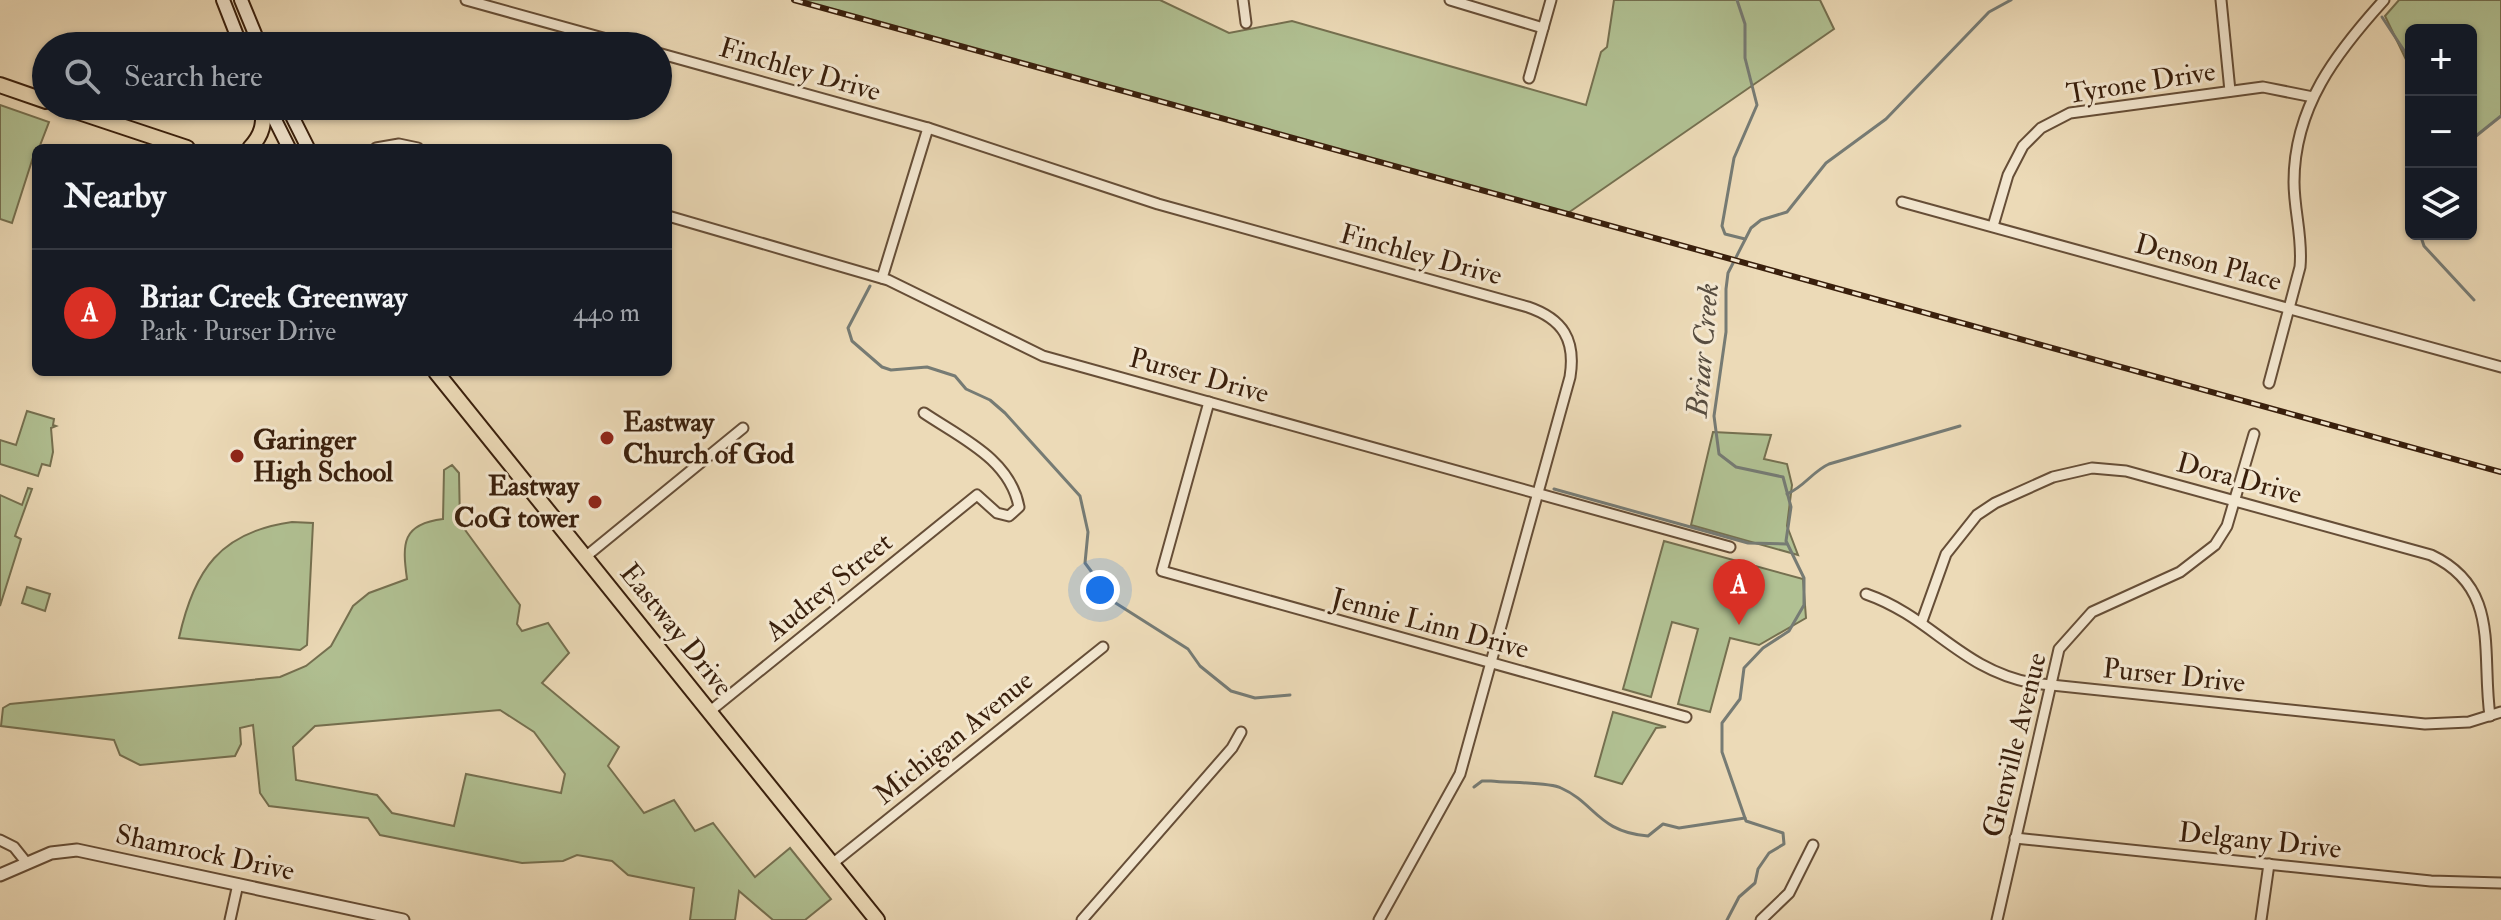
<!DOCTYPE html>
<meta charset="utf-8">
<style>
body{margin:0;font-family:"IM FELL Double Pica",serif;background:#242831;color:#f1f3f6}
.controls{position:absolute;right:24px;top:24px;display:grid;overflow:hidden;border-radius:12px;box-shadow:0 2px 6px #0004}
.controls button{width:72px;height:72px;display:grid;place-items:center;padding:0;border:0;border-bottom:2px solid #363941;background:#171b24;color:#f1f3f6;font:40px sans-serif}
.you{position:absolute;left:1100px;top:590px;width:28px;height:28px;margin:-20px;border:6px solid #fff;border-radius:50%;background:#1a73e8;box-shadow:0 0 0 12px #1a73e833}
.badge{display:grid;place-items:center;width:52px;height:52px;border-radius:50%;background:#d93025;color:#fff;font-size:26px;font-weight:700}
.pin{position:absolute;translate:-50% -66px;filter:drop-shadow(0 2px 4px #0008)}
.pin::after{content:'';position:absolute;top:42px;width:28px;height:24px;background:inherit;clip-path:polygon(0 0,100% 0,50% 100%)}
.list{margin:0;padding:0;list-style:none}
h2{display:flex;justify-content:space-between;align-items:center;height:104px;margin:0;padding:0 32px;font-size:34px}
h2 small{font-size:26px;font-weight:400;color:#9ea1a6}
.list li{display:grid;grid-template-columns:52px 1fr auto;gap:24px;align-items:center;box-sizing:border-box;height:128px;padding:0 32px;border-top:2px solid #363941}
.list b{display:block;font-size:30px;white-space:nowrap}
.list p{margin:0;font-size:26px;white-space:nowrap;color:#9ea1a6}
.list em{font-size:26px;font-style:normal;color:#9ea1a6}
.icon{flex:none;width:44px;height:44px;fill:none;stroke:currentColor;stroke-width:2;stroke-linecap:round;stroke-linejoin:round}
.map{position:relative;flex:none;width:2501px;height:920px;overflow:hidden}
.search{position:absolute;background:#171b24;box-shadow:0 2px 6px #0004;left:32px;top:32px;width:640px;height:88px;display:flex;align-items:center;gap:20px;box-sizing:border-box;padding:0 28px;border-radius:44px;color:#9ea1a6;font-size:30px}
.panel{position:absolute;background:#171b24;box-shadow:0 2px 6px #0004;left:32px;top:144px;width:640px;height:232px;border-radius:12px}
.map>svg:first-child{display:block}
</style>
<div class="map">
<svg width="2501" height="920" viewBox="0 0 2501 920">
<rect width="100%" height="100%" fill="#ecdab7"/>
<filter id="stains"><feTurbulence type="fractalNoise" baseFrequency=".0025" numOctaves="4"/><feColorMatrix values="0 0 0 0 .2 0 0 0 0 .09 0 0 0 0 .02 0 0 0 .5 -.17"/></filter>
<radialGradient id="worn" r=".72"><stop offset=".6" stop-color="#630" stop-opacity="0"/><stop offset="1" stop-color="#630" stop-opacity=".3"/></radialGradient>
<g fill="#b1c193" stroke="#757050" stroke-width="2" fill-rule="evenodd">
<path d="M797,0H1160L1229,33L1292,21L1586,105L1601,52L1607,47L1614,0H1820L1834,29L1568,213Z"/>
<path d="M2399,0H2501V116L2471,140V30H2411V70L2385,16Z"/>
<path d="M0,105L49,122L39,148H36L12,223L0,219Z"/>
<path d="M27,411L54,419L53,425L56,426L51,428L53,452L50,466L42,464L38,476L0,464V440L16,445Z"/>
<path d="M1713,432L1771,435L1764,459L1787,464L1792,485L1787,526L1798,555L1691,525Z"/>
<path d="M452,465L459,473L460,523L520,605L517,624L522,631L548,623L569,653L542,683L619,747L608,766L644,813L674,800L695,831L713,823L755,877L790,848L831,899L805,920H773L739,891L735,920H690L694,888L628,875L612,861L577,855L563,861L522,863L380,835L368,818L269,806L260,793L253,725L240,728L241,744L235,756L140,765L120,755L114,740L1,726L3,708L10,704L280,677L306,666L331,646L353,606L369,593L407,579C402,543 402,524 443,519L444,470ZM500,710L534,732L565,774L561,793L466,774L454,826L392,813L377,795L296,780L293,747L315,726Z"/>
<path d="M28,488L32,489L15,536L21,539L0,606V495L22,505Z"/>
<path d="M292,522L313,523L307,645L300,650L290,649L179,638C194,570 220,532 292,522Z"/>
<path d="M1664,541L1803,579L1806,618L1759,645L1730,638L1710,712L1678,704L1698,629L1672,622L1651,697L1623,689Z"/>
<path d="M27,587L50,594L45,611L22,603Z"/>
<path d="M1613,712L1666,727L1656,728L1622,784L1595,776Z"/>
</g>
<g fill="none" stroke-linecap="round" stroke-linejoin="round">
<g stroke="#767b74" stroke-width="3">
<path d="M1737,0L1745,24V58L1757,105L1734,158L1722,226L1725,234L1745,239"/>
<path d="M2382,17L2405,52L2411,73"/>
<path d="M2411,104V123"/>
<path d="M2471,140L2501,116"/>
<path d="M2420,234L2424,246L2474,300"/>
<path d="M870,286L848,328L852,341L882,367L891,370L927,367L955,376L966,389L990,400L1005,413L1080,496L1088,532L1085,563L1114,602L1188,649L1200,666L1231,691L1255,698L1290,695"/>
<path d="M1554,489L1748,543L1787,544"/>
<path d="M1787,494C1804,487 1813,471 1829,464L1960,426"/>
<path d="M1474,787L1482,781H1491C1507,783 1549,782 1561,788C1595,803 1598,832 1648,836L1663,824L1679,828L1745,818"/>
<path d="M1727,920L1739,897L1755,883L1758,869L1769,853L1784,844L1783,833L1746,821L1722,752V723L1740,699L1744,668L1763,648L1789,631L1804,605V578L1786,541L1791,507L1783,477L1736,467L1719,454L1714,416L1726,332V289L1728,273L1751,228L1761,220L1787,212L1826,163L1886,119L1989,12L2011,0"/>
</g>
<g stroke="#664e37" stroke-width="13">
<g id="minor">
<path d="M466,0L632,46"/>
<path d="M1243,0L1246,23"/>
<path d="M1450,0L1543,28"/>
<path d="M2221,0L2230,91"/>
<path d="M658,53L928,128L1158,204L1528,307C1563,319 1576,340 1570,377L1460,774L1379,920"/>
<path d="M1529,78L1551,0"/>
<path d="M376,148L399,144L418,148"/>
<path d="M1902,202L2501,367"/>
<path d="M668,216L888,280L1043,356L1730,547"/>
<path d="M1993,226L2008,175L2023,146L2041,128L2070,113L2263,87L2313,97"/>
<path d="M882,278L928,128"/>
<path d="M2269,383L2300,267C2303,238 2294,211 2294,182C2294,107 2336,53 2384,0"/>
<path d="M1209,402L1162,571L1686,717"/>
<path d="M584,558L743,428"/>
<path d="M1866,594C1932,617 1960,669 2032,683L2425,724L2469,722L2501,712"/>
<path d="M1922,621L1946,554L1977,515L1995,503L2053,477L2092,468L2126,471L2431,555C2501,588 2481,651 2490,716"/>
<path d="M709,712L977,495L997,513L1009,516L1019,507C1010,459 961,438 924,413"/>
<path d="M2015,838L2431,881L2501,883"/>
<path d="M0,840L14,847L26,862"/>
<path d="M832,864L1103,647"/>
<path d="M230,920L238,884"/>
<path d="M1082,920L1232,748L1241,732"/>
<path d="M1761,920L1789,893L1813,845"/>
<path d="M1997,920L2059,649L2092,612L2180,572L2215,545L2227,526L2254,434"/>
<path d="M2261,920L2269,864"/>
</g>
</g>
<g stroke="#664e37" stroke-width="15">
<path id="tertiary" d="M0,875L51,853L77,850L403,920"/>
</g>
<g stroke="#391f0c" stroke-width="16">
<g id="secondary">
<path d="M223,0L241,46"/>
<path d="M241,0L260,46"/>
<path d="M268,106L289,148"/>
<path d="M287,106L308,148"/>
</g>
</g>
<g stroke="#391f0c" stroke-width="18">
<g id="primary">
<path d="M0,85L46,101"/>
<path d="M61,106L187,148"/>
<path d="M250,148C263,134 264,124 263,106"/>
<path d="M436,372L877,920"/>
</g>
</g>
<use href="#minor" stroke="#f3e7d0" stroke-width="9"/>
<use href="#tertiary" stroke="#f3e7d0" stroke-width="11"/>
<use href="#secondary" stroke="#f3e7d0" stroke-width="12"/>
<use href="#primary" stroke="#ecdab7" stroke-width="14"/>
<g stroke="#391f0c" stroke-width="6">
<path id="rail" d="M794,0L2501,472"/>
</g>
<use href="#rail" stroke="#f3e7d0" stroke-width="3" stroke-dasharray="9" stroke-linecap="butt"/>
</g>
<g fill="#8f2418" stroke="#f3e7d0" stroke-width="3">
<circle cx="607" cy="438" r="8"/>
<circle cx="237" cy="456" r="8"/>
<circle cx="595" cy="502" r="8"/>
</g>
<g text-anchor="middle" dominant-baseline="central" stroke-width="6" stroke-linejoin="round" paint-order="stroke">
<g font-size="28" fill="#391f0c" stroke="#f3e7d0">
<text transform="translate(800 70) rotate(16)">Finchley Drive</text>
<text transform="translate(2141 83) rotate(-9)">Tyrone Drive</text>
<text transform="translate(1421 255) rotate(15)">Finchley Drive</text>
<text transform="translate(2208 263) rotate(15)">Denson Place</text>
<text transform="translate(1199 376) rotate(15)">Purser Drive</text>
<text transform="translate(2239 479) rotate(15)">Dora Drive</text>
<text transform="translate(829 587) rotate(-39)">Audrey Street</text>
<text transform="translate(1430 624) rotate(15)">Jennie Linn Drive</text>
<text transform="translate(676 630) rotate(51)">Eastway Drive</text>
<text transform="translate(2174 676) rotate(6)">Purser Drive</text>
<text transform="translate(954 738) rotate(-39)">Michigan Avenue</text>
<text transform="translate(2015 745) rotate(-76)">Glenville Avenue</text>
<text transform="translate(2260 841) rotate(6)">Delgany Drive</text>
<text transform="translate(205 853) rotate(12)">Shamrock Drive</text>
</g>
<g font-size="28" font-weight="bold" fill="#391f0c" stroke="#f3e7d0" text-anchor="start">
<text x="623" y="422">Eastway<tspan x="623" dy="32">Church of God</tspan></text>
<text x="253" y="440">Garinger<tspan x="253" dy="32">High School</tspan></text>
<text x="579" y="486" text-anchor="end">Eastway<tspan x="579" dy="32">CoG tower</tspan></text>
</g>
<g font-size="30" font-style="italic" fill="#574d40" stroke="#f3e7d0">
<text transform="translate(1703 350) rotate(-85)">Briar Creek</text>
</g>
</g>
<rect width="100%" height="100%" filter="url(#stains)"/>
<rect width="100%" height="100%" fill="url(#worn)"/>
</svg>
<div class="controls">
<button>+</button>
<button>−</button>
<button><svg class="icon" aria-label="layers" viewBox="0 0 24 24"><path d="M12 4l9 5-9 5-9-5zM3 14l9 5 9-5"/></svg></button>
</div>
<div class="you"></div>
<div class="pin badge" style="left:1739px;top:625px">A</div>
<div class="search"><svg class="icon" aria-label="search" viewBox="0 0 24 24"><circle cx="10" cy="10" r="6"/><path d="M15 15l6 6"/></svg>Search here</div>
<section class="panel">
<h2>Nearby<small></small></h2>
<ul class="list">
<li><span class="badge">A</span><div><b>Briar Creek Greenway</b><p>Park · Purser Drive</p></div><em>440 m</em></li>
</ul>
</section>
</div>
